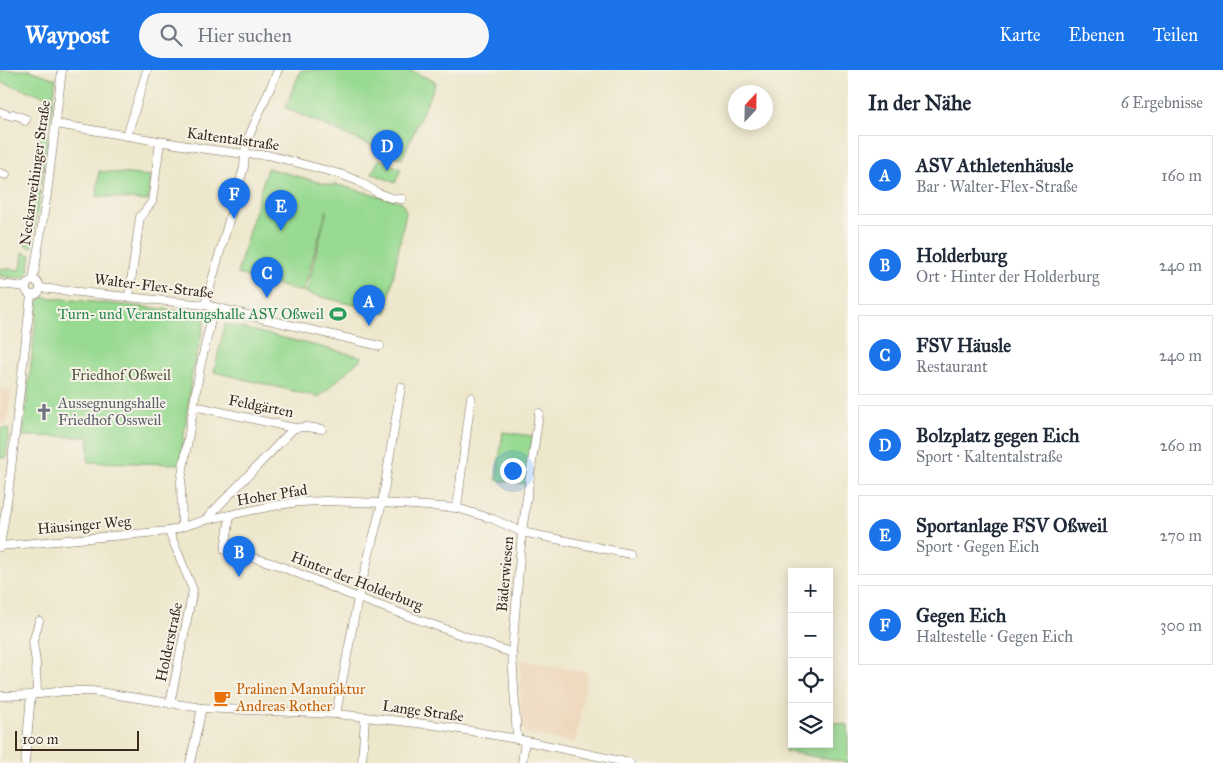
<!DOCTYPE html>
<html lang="de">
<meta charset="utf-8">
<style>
body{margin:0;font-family:"IM FELL Great Primer",serif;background:#f6f6f7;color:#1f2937}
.controls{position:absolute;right:15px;bottom:15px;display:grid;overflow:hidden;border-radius:0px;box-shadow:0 2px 12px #0003}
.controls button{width:45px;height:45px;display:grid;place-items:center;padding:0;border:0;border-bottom:1px solid #e0e1e3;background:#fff;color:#1f2937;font:25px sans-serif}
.compass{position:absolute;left:728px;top:15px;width:45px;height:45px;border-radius:50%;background:#fff;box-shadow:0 2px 12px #0003;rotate:22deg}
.scale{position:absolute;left:15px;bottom:12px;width:124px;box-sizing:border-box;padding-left:5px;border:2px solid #3b2a1e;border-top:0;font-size:14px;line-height:18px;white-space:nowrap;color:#3b2a1e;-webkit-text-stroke:4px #f7f3e8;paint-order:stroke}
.you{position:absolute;left:512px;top:400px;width:18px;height:18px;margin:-12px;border:4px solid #fff;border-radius:50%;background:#1a73e8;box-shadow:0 0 0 8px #1a73e833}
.badge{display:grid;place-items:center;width:32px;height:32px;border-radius:50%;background:#1a73e8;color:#fff;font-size:16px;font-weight:700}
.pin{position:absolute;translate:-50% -41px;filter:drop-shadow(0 1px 2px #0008)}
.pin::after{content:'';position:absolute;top:26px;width:18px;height:15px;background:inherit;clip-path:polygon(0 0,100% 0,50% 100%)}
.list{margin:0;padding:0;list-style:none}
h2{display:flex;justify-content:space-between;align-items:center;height:65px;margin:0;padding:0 20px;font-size:21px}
h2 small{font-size:16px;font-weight:400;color:#747a83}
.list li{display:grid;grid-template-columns:32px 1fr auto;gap:15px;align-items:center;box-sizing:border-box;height:80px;margin:0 10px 10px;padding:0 10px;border:1px solid #e0e1e3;border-radius:0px}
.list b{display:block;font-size:19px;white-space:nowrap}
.list p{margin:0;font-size:16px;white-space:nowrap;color:#747a83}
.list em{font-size:16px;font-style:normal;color:#747a83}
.icon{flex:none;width:28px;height:28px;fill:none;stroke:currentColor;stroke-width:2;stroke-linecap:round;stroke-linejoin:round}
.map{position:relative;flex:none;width:848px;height:693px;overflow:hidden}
header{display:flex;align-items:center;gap:30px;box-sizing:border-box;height:70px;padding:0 25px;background:#1a73e8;color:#fff}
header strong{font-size:24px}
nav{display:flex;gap:28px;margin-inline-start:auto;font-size:18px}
.search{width:350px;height:45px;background:#f6f6f7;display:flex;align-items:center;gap:12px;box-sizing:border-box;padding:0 18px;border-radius:28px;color:#747a83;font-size:19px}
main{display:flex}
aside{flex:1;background:#fff}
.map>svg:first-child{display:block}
</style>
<header>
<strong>Waypost</strong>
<div class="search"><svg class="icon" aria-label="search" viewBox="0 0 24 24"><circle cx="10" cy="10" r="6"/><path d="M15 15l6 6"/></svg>Hier suchen</div>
<nav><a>Karte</a><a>Ebenen</a><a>Teilen</a></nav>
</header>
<main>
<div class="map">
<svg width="848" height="693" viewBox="0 0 848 693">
<rect width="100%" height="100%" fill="#f7f3e8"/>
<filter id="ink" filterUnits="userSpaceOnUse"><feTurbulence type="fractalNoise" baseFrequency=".02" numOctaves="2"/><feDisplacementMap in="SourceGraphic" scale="10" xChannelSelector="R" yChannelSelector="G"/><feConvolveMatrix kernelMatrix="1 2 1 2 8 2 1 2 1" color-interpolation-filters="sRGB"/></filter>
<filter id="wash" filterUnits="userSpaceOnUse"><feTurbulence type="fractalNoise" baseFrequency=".0096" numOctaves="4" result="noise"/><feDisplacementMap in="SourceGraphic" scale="20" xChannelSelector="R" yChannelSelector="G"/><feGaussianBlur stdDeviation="1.12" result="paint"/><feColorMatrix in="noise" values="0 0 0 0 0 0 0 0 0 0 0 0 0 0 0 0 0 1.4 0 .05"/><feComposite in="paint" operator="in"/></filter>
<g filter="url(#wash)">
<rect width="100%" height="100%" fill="#ede7cc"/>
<g fill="#eed7bb">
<path d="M0,319L12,320L7,354L0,353Z"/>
<path d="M520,590L588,602L575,673L530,665L525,663L521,658Z"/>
</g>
<g fill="#98da91" stroke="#6a8258">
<path d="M0,0H29L56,9L49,55L42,52L45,26L0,12Z"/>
<path d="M301,0H409L436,12L402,89L285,38Z"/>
<path d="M41,60L48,62L41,114L34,112Z"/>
<path d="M379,89L401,99L395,113L372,103Z"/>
<path d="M267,98L333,116L334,114L402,132L406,142L386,243L306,223L327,140L303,222L237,204Z"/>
<path d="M99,101L150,106L148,131L97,126Z"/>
<path d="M32,119L40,121L32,178L25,175Z"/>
<path d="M23,182L31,185L28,202L25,207L19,208L0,206V198L21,200Z"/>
<path d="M43,227L203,243L206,247L192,304L180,394L88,392L89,367L23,366L38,231Z"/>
<path d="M225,254L363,287L319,327L214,302Z"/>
<path d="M0,358L9,359L6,388H0Z"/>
<path d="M503,362L533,366L526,414L496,410Z"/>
<path d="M792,645V674H829V652L848,655V693L785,681Z"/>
</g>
</g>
<g filter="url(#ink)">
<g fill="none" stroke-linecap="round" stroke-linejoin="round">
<g stroke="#796c5b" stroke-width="9">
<g id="minor">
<path d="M0,42L12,46L13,44L26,49L25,51"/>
<path d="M56,54L206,79L245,84L268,85L340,104L358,111L378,123L391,128L402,129"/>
<path d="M127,66L147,0"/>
<path d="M0,103L6,105"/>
<path d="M33,210L47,124L62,0"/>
<circle cx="33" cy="218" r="7"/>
<path d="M0,214L26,217"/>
<path d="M40,218L205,235L380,276"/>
<path d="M129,226L140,147L152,132L160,72"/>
<path d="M205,235L244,97L246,73L278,0"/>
<path d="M194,336L294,358L306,357L322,359"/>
<path d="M457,438L471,327"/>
<path d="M230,445L225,480L275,494L358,528L512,583"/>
<path d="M205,450L294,358"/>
<path d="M182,456L181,411L200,298L214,237"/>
<path d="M169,461L193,520L170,634"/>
<path d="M0,476L169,461L205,450L273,436L298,432L326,431L382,433L457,438L493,449L522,462L630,484"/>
<path d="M0,477L8,425L31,225"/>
<path d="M37,624L36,593L33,572L39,551"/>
<path d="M0,626L31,625L65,621H92L202,638L336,644L365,647L442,656L517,669L630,693"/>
<path d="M336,644L358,528L382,433L401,317"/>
<path d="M517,669L512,583L522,462L539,343"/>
<path d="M25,693L31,625"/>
<path d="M190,693L202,638"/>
<path d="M362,693L365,647"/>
<path d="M522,693L525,671"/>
</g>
</g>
<use href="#minor" stroke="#fff" stroke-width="8"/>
</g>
</g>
<defs>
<g id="stadium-bare" transform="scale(1.35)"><path d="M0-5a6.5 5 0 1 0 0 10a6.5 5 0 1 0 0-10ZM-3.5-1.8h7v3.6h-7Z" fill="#2e9e5b" stroke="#f7f3e8" stroke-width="2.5" paint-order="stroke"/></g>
<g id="church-bare" transform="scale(1.35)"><path d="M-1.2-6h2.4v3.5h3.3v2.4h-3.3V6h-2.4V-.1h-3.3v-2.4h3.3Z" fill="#6b7280" stroke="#f7f3e8" stroke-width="2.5" paint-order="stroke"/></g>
<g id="cafe-bare" transform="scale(1.35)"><path d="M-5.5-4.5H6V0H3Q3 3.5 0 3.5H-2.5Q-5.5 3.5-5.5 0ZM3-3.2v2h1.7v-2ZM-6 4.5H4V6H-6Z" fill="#e8710a" stroke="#f7f3e8" stroke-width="2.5" paint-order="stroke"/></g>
</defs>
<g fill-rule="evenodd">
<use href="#stadium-bare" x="338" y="244"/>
<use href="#church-bare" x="44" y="342"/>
<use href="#cafe-bare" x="222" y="628"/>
</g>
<g text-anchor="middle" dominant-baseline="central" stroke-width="4" stroke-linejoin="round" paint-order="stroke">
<g font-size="15" fill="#3b2a1e" stroke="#f7f3e8">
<text transform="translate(233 69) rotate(8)">Kaltentalstraße</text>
<text transform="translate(35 103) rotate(-82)">Neckarweihinger Straße</text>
<text transform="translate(154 216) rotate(7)">Walter-Flex-Straße</text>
<text transform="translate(261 336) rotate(11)">Feldgärten</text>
<text transform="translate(272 425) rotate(-9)">Hoher Pfad</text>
<text transform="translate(84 455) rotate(-5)">Häusinger Weg</text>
<text transform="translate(505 504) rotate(-85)">Bäderwiesen</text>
<text transform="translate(357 511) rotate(21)">Hinter der Holderburg</text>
<text transform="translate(169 572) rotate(-78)">Holderstraße</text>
<text transform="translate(423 641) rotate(8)">Lange Straße</text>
</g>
<g font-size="15" fill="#27864d" stroke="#f7f3e8" text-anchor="end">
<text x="324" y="244">Turn- und Veranstaltungshalle ASV Oßweil</text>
</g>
<g font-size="15" fill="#52563b" stroke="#f7f3e8">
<text x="121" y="305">Friedhof Oßweil</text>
</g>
<g font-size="15" fill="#5b616d" stroke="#f7f3e8" text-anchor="start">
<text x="58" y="333">Aussegnungshalle<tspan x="58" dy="17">Friedhof Ossweil</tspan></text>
</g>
<g font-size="15" fill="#c56008" stroke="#f7f3e8" text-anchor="start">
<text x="236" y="619">Pralinen Manufaktur<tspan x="236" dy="17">Andreas Rother</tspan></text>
</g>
</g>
</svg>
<div class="controls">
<button>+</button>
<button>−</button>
<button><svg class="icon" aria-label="locate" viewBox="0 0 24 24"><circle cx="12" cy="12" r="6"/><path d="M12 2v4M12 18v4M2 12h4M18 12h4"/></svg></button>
<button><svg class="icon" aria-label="layers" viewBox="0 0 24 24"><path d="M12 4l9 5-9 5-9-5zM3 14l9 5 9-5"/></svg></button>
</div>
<svg class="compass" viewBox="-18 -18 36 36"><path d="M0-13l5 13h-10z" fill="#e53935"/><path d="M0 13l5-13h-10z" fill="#747a83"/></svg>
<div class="scale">100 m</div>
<div class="you"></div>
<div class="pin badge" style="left:369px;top:256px">A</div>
<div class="pin badge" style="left:239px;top:507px">B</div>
<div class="pin badge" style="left:267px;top:228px">C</div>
<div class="pin badge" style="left:387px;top:101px">D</div>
<div class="pin badge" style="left:281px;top:161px">E</div>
<div class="pin badge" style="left:234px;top:149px">F</div>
</div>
<aside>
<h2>In der Nähe<small>6 Ergebnisse</small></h2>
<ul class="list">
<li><span class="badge">A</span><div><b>ASV Athletenhäusle</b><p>Bar · Walter-Flex-Straße</p></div><em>160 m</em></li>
<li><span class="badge">B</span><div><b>Holderburg</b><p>Ort · Hinter der Holderburg</p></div><em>240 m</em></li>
<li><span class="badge">C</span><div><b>FSV Häusle</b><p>Restaurant</p></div><em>240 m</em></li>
<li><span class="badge">D</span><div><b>Bolzplatz gegen Eich</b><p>Sport · Kaltentalstraße</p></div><em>260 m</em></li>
<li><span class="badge">E</span><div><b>Sportanlage FSV Oßweil</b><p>Sport · Gegen Eich</p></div><em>270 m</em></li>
<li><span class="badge">F</span><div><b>Gegen Eich</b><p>Haltestelle · Gegen Eich</p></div><em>300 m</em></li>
</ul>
</aside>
</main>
